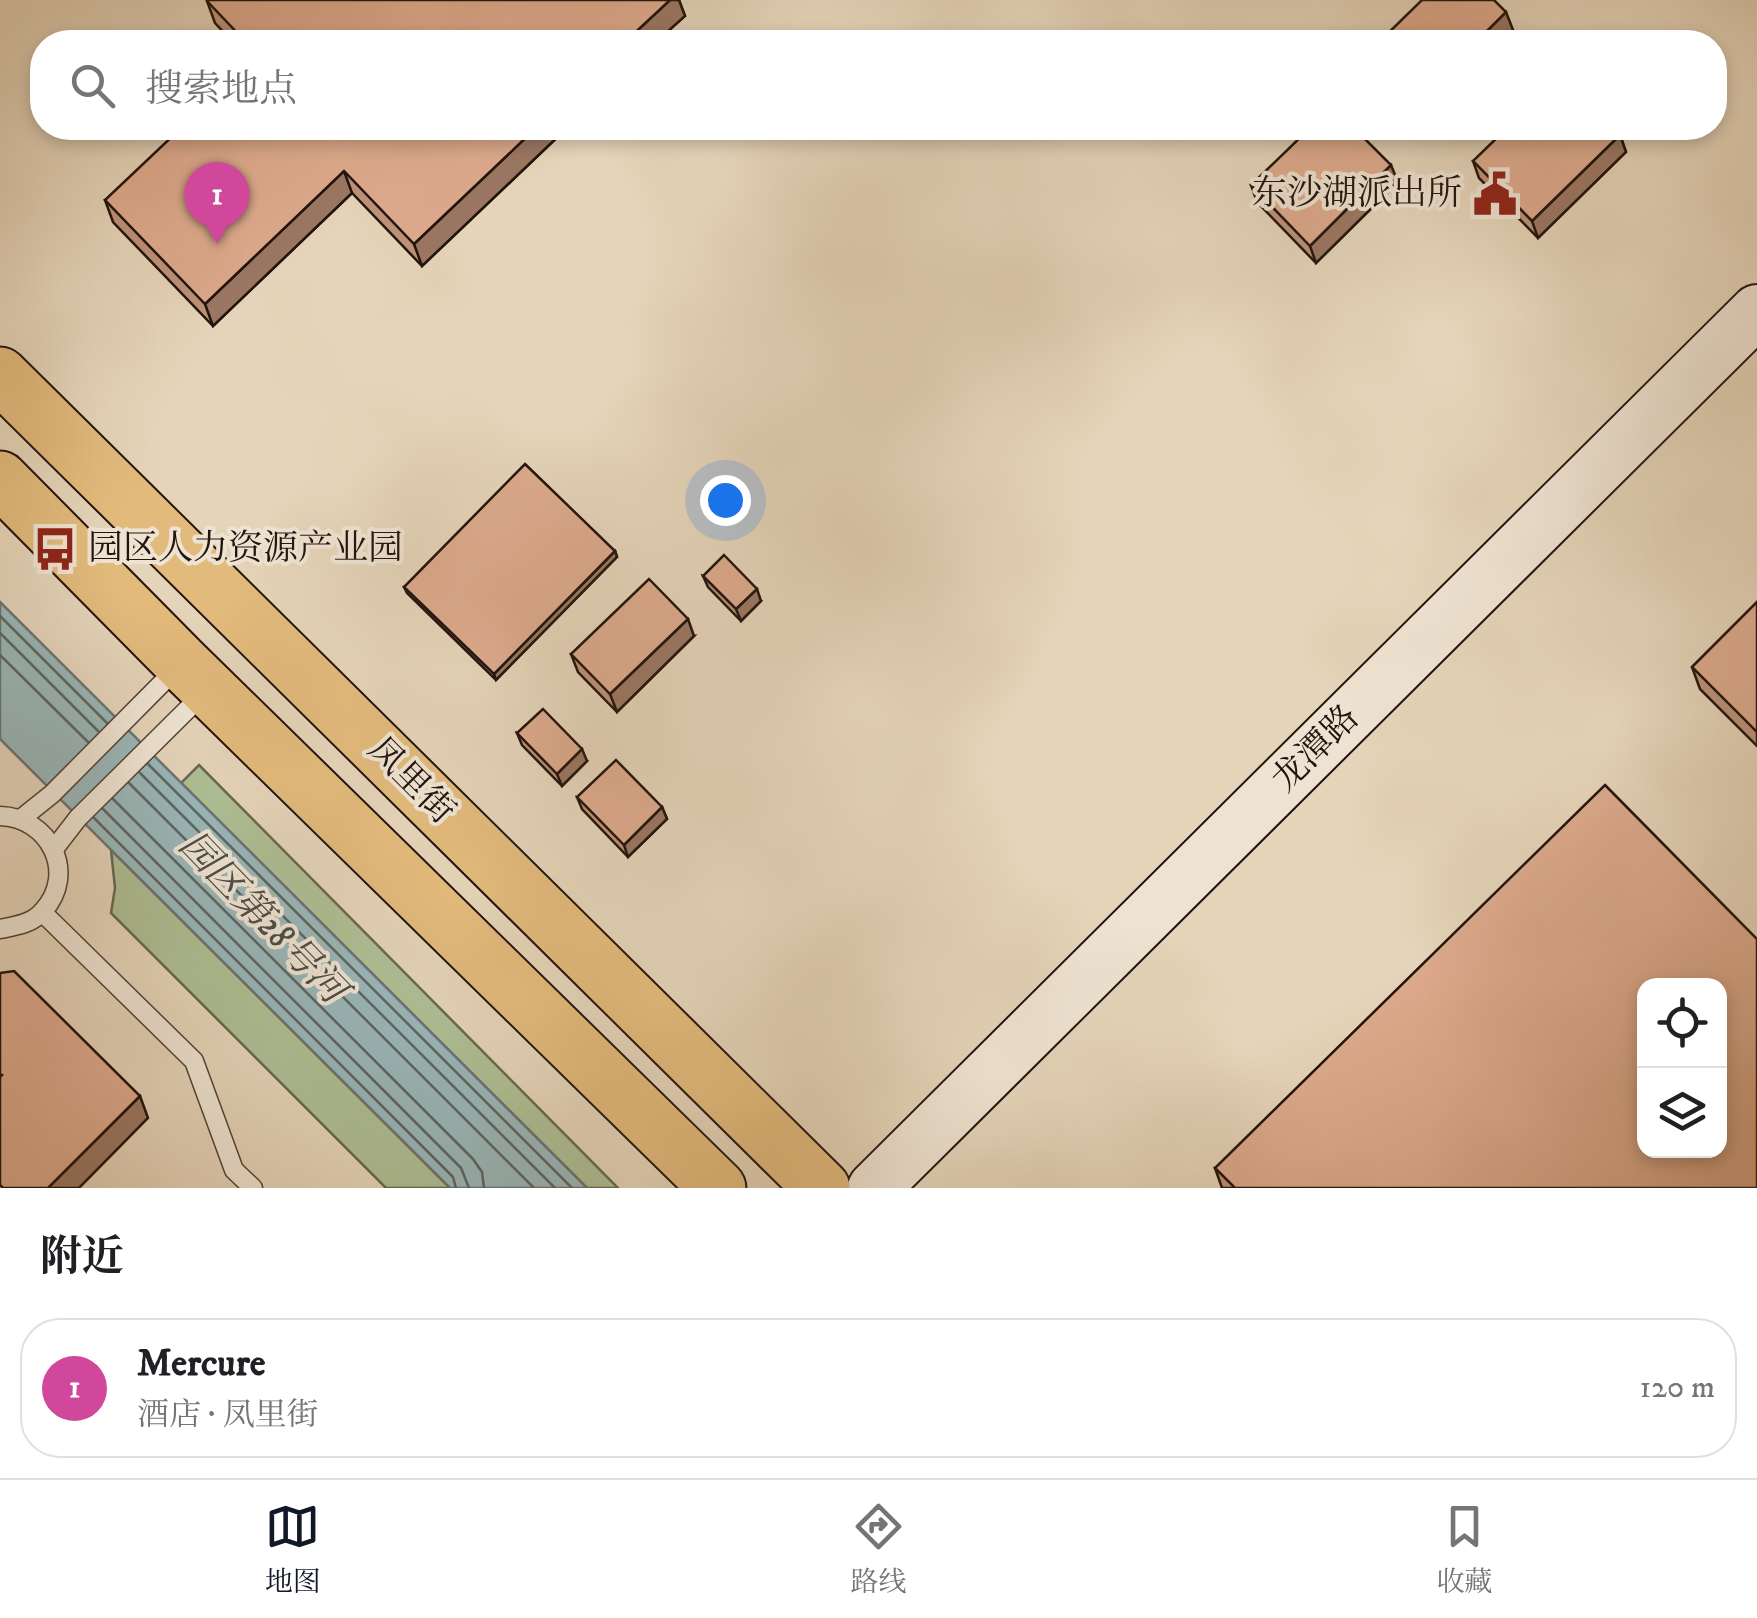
<!DOCTYPE html>
<html lang="zh">
<meta charset="utf-8">
<style>
body{margin:0;font-family:"IM FELL DW Pica","Noto Serif SC",serif;background:#f2f2f2;color:#202124}
.controls{position:absolute;right:30px;bottom:30px;display:grid;overflow:hidden;border-radius:20px;box-shadow:0 5px 15px #0003}
.controls button{width:90px;height:90px;display:grid;place-items:center;padding:0;border:0;border-bottom:2px solid #e0e0e0;background:#fff;color:#202124;font:50px sans-serif}
.you{position:absolute;left:725px;top:500px;width:35px;height:35px;margin:-25px;border:8px solid #fff;border-radius:50%;background:#1a73e8;box-shadow:0 0 0 15px #1a73e833}
.badge{display:grid;place-items:center;width:65px;height:65px;border-radius:50%;background:#111827;color:#fff;font-size:32px;font-weight:700}
.pin{position:absolute;translate:-50% -82px;filter:drop-shadow(0 2px 5px #0008)}
.pin::after{content:'';position:absolute;top:52px;width:35px;height:30px;background:inherit;clip-path:polygon(0 0,100% 0,50% 100%)}
.list{margin:0;padding:0;list-style:none}
h2{display:flex;justify-content:space-between;align-items:center;height:130px;margin:0;padding:0 40px;font-size:42px}
h2 small{font-size:32px;font-weight:400;color:#757577}
.list li{display:grid;grid-template-columns:65px 1fr auto;gap:30px;align-items:center;box-sizing:border-box;height:140px;margin:0 20px 20px;padding:0 20px;border:2px solid #e0e0e0;border-radius:40px}
.list b{display:block;font-size:38px;white-space:nowrap}
.list p{margin:0;font-size:32px;white-space:nowrap;color:#757577}
.list em{font-size:32px;font-style:normal;color:#757577}
.icon{flex:none;width:55px;height:55px;fill:none;stroke:currentColor;stroke-width:2;stroke-linecap:round;stroke-linejoin:round}
.map{position:relative;flex:none;width:1757px;height:1188px;overflow:hidden}
.search{position:absolute;background:#fff;box-shadow:0 5px 15px #0003;left:30px;right:30px;top:30px;height:110px;display:flex;align-items:center;gap:25px;box-sizing:border-box;padding:0 35px;border-radius:40px;color:#757577;font-size:38px}
.sheet{height:290px;background:#fff}
nav{display:flex;justify-content:space-around;align-items:center;box-sizing:border-box;height:140px;border-top:2px solid #e0e0e0;background:#fff;font-size:28px;color:#757577}
nav a{display:grid;justify-items:center;gap:5px}
nav .on{color:#111827}
.map>svg:first-child{display:block}
</style>
<div class="map">
<svg width="1757" height="1188" viewBox="0 0 1757 1188">
<rect width="100%" height="100%" fill="#e5d4b9"/>
<filter id="stains"><feTurbulence type="fractalNoise" baseFrequency=".002" numOctaves="4"/><feColorMatrix values="0 0 0 0 .2 0 0 0 0 .09 0 0 0 0 .02 0 0 0 .5 -.17"/></filter>
<radialGradient id="worn" r=".72"><stop offset=".6" stop-color="#630" stop-opacity="0"/><stop offset="1" stop-color="#630" stop-opacity=".3"/></radialGradient>
<g fill="#aebe94" stroke="#686950" stroke-width="2.5">
<path d="M199,765L618,1188H587L181,783Z"/>
<path d="M111,850L450,1188H386L111,913L115,888Z"/>
</g>
<path fill="#99b6b8" stroke="#697574" stroke-width="2.5" d="M0,602L587,1188H450L0,739Z"/>
<g fill="none" stroke-linecap="round" stroke-linejoin="round">
<g stroke="#5d6562" stroke-width="2.5">
<path d="M0,616L107,723"/>
<path d="M0,633L98,731"/>
<path d="M0,655L88,742"/>
<path d="M148,764L572,1188"/>
<path d="M140,773L555,1188"/>
<path d="M129,783L534,1188"/>
<path d="M113,799L473,1159L482,1172L484,1188"/>
<path d="M103,809L461,1168L469,1188"/>
<path d="M94,818L453,1177L456,1188"/>
</g>
<g stroke="#524438" stroke-width="21">
<g id="service">
<path d="M0,816C49,817 78,873 43,911C32,924 15,926 0,929"/>
<path d="M22,818L52,794L178,667"/>
<path d="M54,849L78,818L203,694"/>
<path d="M42,912L194,1061L234,1170L253,1188"/>
</g>
</g>
<g stroke="#21140d" stroke-width="56">
<path id="secondary" d="M874,1188L1757,311"/>
</g>
<g stroke="#21140d" stroke-width="59">
<g id="primary">
<path d="M0,375L822,1188"/>
<path d="M0,479L182,663L718,1188"/>
</g>
</g>
<use href="#service" stroke="#eee3d2" stroke-width="18"/>
<use href="#secondary" stroke="#eee3d2" stroke-width="52"/>
<use href="#primary" stroke="#e2ba7c" stroke-width="55"/>
</g>
<g fill="#be9279" stroke="#21140d" stroke-width="2.5">
<path d="M208,0H679L685,16L656,42H233L215,23L207,1Z"/>
<path d="M567,128L422,266L352,193L213,326L113,222L105,200Z"/>
<path d="M1620,135L1626,152L1538,238L1479,178L1473,161Z"/>
<path d="M1398,182L1316,263L1257,202L1251,185Z"/>
<path d="M615,551L617,557L496,680L407,593L404,587Z"/>
<path d="M703,576L761,601L741,621L708,587Z"/>
<path d="M1757,602V746L1700,689L1692,667Z"/>
<path d="M694,636L617,712L578,672L571,654Z"/>
<path d="M517,733L587,761L562,786L522,745Z"/>
<path d="M577,797L662,807L667,819L628,857L582,809Z"/>
<path d="M1215,1168L1757,1188H1222Z"/>
</g>
<g fill="#9b7763" stroke="#21140d" stroke-width="2.5">
<path d="M670,0H679L685,16L656,42H625Z"/>
<path d="M1506,12L1513,30L1499,42H1476Z"/>
<path d="M536,128H567L422,266L414,244Z"/>
<path d="M1620,135L1626,152L1538,238L1532,221Z"/>
<path d="M1391,165L1398,182L1316,263L1310,246Z"/>
<path d="M344,171L352,193L213,326L205,304Z"/>
<path d="M615,551L617,557L496,680L494,674Z"/>
<path d="M757,589L761,601L741,621L736,609Z"/>
<path d="M688,619L694,636L617,712L610,694Z"/>
<path d="M582,749L587,761L562,786L557,774Z"/>
<path d="M662,807L667,819L628,857L624,845Z"/>
<path d="M140,1096L148,1118L79,1188H48Z"/>
</g>
<g fill="#ddaa8d" stroke="#21140d" stroke-width="2.5" fill-rule="evenodd">
<path d="M208,0H670L625,42H246L207,1Z"/>
<path d="M1422,0H1494L1506,12L1476,42H1379Z"/>
<path d="M181,128H536L414,244L344,171L205,304L105,200Z"/>
<path d="M1310,128H1354L1391,165L1310,246L1251,185Z"/>
<path d="M1507,128H1613L1620,135L1532,221L1473,161Z"/>
<path d="M525,464L615,551L494,674L404,587Z"/>
<path d="M724,555L757,589L736,609L703,576Z"/>
<path d="M649,579L688,619L610,694L571,654Z"/>
<path d="M1757,602V732L1692,667Z"/>
<path d="M543,709L582,749L557,774L517,733Z"/>
<path d="M616,760L662,807L624,845L577,797Z"/>
<path d="M1605,785L1757,939V1188H1235L1215,1168ZM1644,986H1720V1150H1644Z"/>
<path d="M14,971L140,1096L48,1188H3L0,1185V1077L2,1075L0,1074V973Z"/>
</g>
<defs>
<g id="civic-bare" transform="scale(3.45)"><path d="M-.6-6.5H3V-4.5H.6V-3L4-1V1h2V6H-6V1h2V-1L-.6-3ZM-1.2 2.5V6h2.4V2.5Z" fill="#8f2418" stroke="#eee3d2" stroke-width="2.5" paint-order="stroke"/></g>
<g id="bus-bare" transform="scale(3.45)"><path d="M-5-6H5V4H4V6H2V4H-2V6H-4V4H-5ZM-3.5-4V0h7V-4ZM-3.5 1.2v1.5H-2V1.2ZM2 1.2v1.5H3.5V1.2Z" fill="#8f2418" stroke="#eee3d2" stroke-width="2.5" paint-order="stroke"/></g>
</defs>
<g fill-rule="evenodd">
<use href="#civic-bare" x="1495" y="194"/>
<use href="#bus-bare" x="55" y="549"/>
</g>
<g text-anchor="middle" dominant-baseline="central" stroke-width="8" stroke-linejoin="round" paint-order="stroke">
<g font-size="35" fill="#21140d" stroke="#eee3d2" text-anchor="end">
<text x="1462" y="194">东沙湖派出所</text>
<text x="88" y="549" text-anchor="start">园区人力资源产业园</text>
</g>
<g font-size="35" fill="#21140d" stroke="#eee3d2">
<text transform="translate(1316 749) rotate(-45)">龙潭路</text>
<text transform="translate(411 781) rotate(45)">凤里街</text>
</g>
<g font-size="38" font-style="italic" fill="#4b4d49" stroke="#eee3d2">
<text transform="translate(262 918) rotate(46)">园区第28号河</text>
</g>
</g>
<rect width="100%" height="100%" filter="url(#stains)"/>
<rect width="100%" height="100%" fill="url(#worn)"/>
</svg>
<div class="controls">
<button><svg class="icon" aria-label="locate" viewBox="0 0 24 24"><circle cx="12" cy="12" r="6"/><path d="M12 2v4M12 18v4M2 12h4M18 12h4"/></svg></button>
<button><svg class="icon" aria-label="layers" viewBox="0 0 24 24"><path d="M12 4l9 5-9 5-9-5zM3 14l9 5 9-5"/></svg></button>
</div>
<div class="you"></div>
<div class="pin badge" style="left:217px;top:244px;background:#d1479c">1</div>
<div class="search"><svg class="icon" aria-label="search" viewBox="0 0 24 24"><circle cx="10" cy="10" r="6"/><path d="M15 15l6 6"/></svg>搜索地点</div>
</div>
<section class="sheet">
<h2>附近<small></small></h2>
<ul class="list">
<li><span class="badge" style="background:#d1479c">1</span><div><b>Mercure</b><p>酒店 · 凤里街</p></div><em>120 m</em></li>
</ul>
</section>
<nav>
<a class="on"><svg class="icon" aria-label="map" viewBox="0 0 24 24"><path d="M3 6l6-2 6 2 6-2v14l-6 2-6-2-6 2zM9 4v14M15 6v14"/></svg>地图</a>
<a><svg class="icon" aria-label="directions" viewBox="0 0 24 24"><path d="M12 3l9 9-9 9-9-9zM9 14v-3h6M13 9l2 2-2 2"/></svg>路线</a>
<a><svg class="icon" aria-label="saved" viewBox="0 0 24 24"><path d="M7 4h10v16l-5-4-5 4z"/></svg>收藏</a>
</nav>
